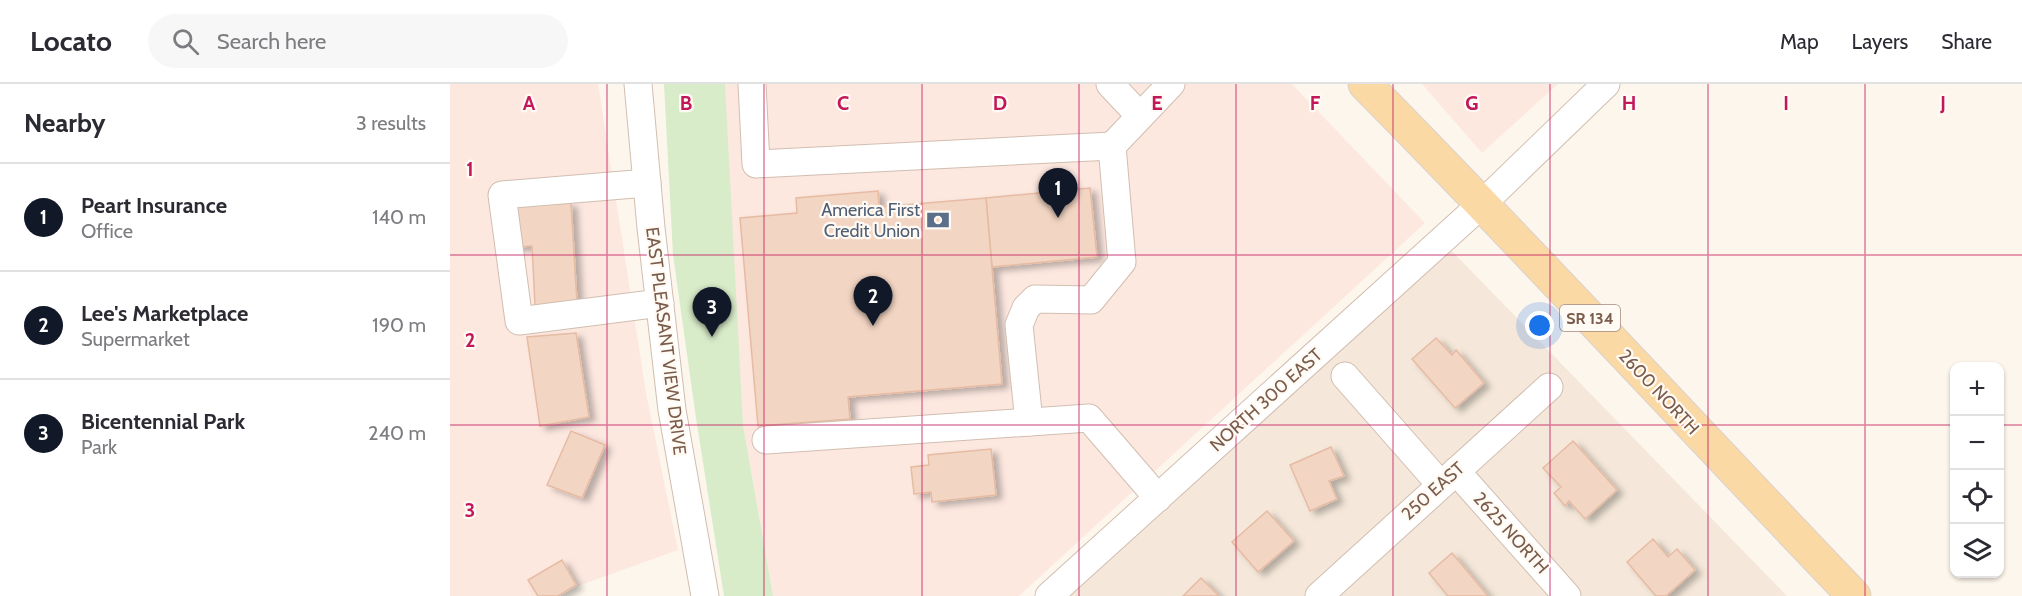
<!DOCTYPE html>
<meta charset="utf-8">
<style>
body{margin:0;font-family:Cabin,sans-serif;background:#f7f7f7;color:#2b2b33}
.controls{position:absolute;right:18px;bottom:18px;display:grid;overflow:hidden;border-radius:12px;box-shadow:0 2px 4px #0004}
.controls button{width:54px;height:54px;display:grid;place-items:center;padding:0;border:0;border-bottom:2px solid #e1e1e2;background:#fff;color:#2b2b33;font:30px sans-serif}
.you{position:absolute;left:1090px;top:242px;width:21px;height:21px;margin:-15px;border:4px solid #fff;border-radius:50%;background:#1a73e8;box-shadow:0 0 0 9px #1a73e833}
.badge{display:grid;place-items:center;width:39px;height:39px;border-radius:50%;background:#111827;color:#fff;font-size:20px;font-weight:700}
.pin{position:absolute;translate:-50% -50px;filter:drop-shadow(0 2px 3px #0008)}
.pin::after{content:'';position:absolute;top:32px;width:21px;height:18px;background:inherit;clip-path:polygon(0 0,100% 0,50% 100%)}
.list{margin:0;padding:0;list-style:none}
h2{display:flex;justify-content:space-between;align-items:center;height:78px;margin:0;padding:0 24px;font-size:26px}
h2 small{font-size:20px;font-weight:400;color:#7c7c81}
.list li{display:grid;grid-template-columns:39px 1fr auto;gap:18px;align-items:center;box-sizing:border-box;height:108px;padding:0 24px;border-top:2px solid #e1e1e2}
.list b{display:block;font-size:22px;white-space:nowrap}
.list p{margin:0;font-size:20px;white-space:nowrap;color:#7c7c81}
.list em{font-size:20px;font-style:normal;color:#7c7c81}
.icon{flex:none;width:33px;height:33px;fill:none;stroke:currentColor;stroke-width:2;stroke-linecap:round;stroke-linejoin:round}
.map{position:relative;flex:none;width:1572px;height:512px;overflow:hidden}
header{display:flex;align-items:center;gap:36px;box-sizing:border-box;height:84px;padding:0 30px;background:#fff;border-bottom:2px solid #e1e1e2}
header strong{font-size:28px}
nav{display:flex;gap:33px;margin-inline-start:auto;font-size:21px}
.search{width:420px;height:54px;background:#f7f7f7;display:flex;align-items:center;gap:15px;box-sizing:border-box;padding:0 21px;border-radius:33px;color:#7c7c81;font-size:22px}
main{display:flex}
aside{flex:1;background:#fff}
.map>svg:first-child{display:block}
</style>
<header>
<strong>Locato</strong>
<div class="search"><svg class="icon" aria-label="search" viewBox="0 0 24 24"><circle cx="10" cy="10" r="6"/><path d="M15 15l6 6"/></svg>Search here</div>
<nav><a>Map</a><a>Layers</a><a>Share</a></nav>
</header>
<main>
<aside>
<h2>Nearby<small>3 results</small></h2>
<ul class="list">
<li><span class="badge">1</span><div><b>Peart Insurance</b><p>Office</p></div><em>140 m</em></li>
<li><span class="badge">2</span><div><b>Lee's Marketplace</b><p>Supermarket</p></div><em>190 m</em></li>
<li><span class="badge">3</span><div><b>Bicentennial Park</b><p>Park</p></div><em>240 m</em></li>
</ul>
</aside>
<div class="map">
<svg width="1572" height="512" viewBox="0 0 1572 512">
<defs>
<filter id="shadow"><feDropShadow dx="6" dy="4" stdDeviation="3" flood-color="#0004"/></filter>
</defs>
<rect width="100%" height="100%" fill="#fdf6ec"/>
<path fill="#f5e8da" d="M998,163L1337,512H611Z"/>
<g fill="#fde8e0">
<path d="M0,0H148L196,309L228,466L100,512H0Z"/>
<path d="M272,0H842L975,139L569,512H323L293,341Z"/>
<path d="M972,0H1108L1032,69Z"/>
</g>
<path fill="#d8ecc9" d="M214,0H275L293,341L323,512H274L246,334L223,171Z"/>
<g fill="#f3d5c3" stroke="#e6bba3" stroke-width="1.5" filter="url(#shadow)">
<path d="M640,104L647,173L542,183L536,114Z"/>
<path d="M428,107L429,123L536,114L552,300L398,313L400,335L308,342L290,134L347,129L346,114Z"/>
<path d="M121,119L127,219L85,221L82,162L63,163L61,122Z"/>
<path d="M126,249L139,333L90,342L77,253Z"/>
<path d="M986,254L1002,271L1006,266L1034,299L1005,324L962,275Z"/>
<path d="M121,347L155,361L132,414L97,401Z"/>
<path d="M1123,357L1167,406L1135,435L1119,417L1115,422L1104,409L1111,403L1093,384Z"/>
<path d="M881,363L894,392L879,397L887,415L860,427L840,381Z"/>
<path d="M541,365L546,411L482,418L481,408L464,410L461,383L479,381L478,371Z"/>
<path d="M817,427L844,457L808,488L782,458Z"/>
<path d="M1203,455L1218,473L1227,465L1245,486L1216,512H1206L1177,478Z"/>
<path d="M1002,469L1038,512H998L979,489Z"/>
<path d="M112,476L126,501L108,512H88L78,496Z"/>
<path d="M751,494L769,512H733Z"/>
</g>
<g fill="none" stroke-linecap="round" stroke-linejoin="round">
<g stroke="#d1beb0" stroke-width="29">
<g id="minor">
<path d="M188,0L201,144L222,326L255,512"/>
<path d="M302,0L306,80L662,62"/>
<path d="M660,0L689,31"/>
<path d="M197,99L52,111L69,237L210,219"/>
<path d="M895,292L990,400"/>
<path d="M579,338L569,241L576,224L585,215L641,216L672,178L662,62L721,0"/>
<path d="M316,356L639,334L708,414"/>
<path d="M1006,387L1117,512"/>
<path d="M599,512L1033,119L1156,0"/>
<path d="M869,512L1099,303"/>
</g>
</g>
<g stroke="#dad1cd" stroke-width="35">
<path id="major" d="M915,0C1081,168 1241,342 1404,512"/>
</g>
<use href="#minor" stroke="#fff" stroke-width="27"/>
<use href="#major" stroke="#fbd9a5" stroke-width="33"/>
</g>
<path fill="none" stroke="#c2185b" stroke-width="1.5" stroke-opacity="0.55" d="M157,0V512M314,0V512M472,0V512M629,0V512M786,0V512M943,0V512M1100,0V512M1258,0V512M1415,0V512M0,171H1572M0,341H1504M1550,341H1572"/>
<defs>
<g id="bank-bare" transform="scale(1.8)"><path d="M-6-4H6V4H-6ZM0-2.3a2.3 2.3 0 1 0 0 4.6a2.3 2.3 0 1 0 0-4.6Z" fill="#5c6f8a" stroke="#fffaf3" stroke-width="2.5" paint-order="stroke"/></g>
</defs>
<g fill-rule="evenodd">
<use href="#bank-bare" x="488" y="136"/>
</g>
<g text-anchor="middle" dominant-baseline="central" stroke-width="4.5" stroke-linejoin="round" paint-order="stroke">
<rect fill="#fffaf3" stroke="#a28b7f" stroke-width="1.5" x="1110" y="221" width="60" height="26" rx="4.5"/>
<g font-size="16" font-weight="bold" fill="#7a5c4d">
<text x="1140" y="234">SR 134</text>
</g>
<g font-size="18" fill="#4e5e75" stroke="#fffaf3" text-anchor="end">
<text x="470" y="126">America First<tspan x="470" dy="21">Credit Union</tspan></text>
</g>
<g font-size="18" fill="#7a5c4d" stroke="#fffaf3">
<text transform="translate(216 257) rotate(83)">EAST PLEASANT VIEW DRIVE</text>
<text transform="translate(1209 308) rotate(47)">2600 NORTH</text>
<text transform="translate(816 316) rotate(-42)">NORTH 300 EAST</text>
<text transform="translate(983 407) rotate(-42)">250 EAST</text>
<text transform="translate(1061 449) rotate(48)">2625 NORTH</text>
</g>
</g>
<g font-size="20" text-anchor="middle" font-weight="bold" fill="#c2185b" stroke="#fffaf3" stroke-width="4.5" stroke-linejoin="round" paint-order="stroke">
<text x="79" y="26">A</text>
<text x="236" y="26">B</text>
<text x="393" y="26">C</text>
<text x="550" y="26">D</text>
<text x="707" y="26">E</text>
<text x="865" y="26">F</text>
<text x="1022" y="26">G</text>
<text x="1179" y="26">H</text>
<text x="1336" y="26">I</text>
<text x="1493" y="26">J</text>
<text x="20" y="92">1</text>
<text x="20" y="263">2</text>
<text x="20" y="433">3</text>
</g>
</svg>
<div class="controls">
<button>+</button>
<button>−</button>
<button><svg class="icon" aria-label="locate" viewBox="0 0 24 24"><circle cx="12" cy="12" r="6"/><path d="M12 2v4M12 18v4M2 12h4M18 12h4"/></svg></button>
<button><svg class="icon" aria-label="layers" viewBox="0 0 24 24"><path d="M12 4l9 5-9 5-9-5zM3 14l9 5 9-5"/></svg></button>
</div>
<div class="you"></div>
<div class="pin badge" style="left:608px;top:134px">1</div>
<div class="pin badge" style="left:423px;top:242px">2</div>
<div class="pin badge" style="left:262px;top:253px">3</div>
</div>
</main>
